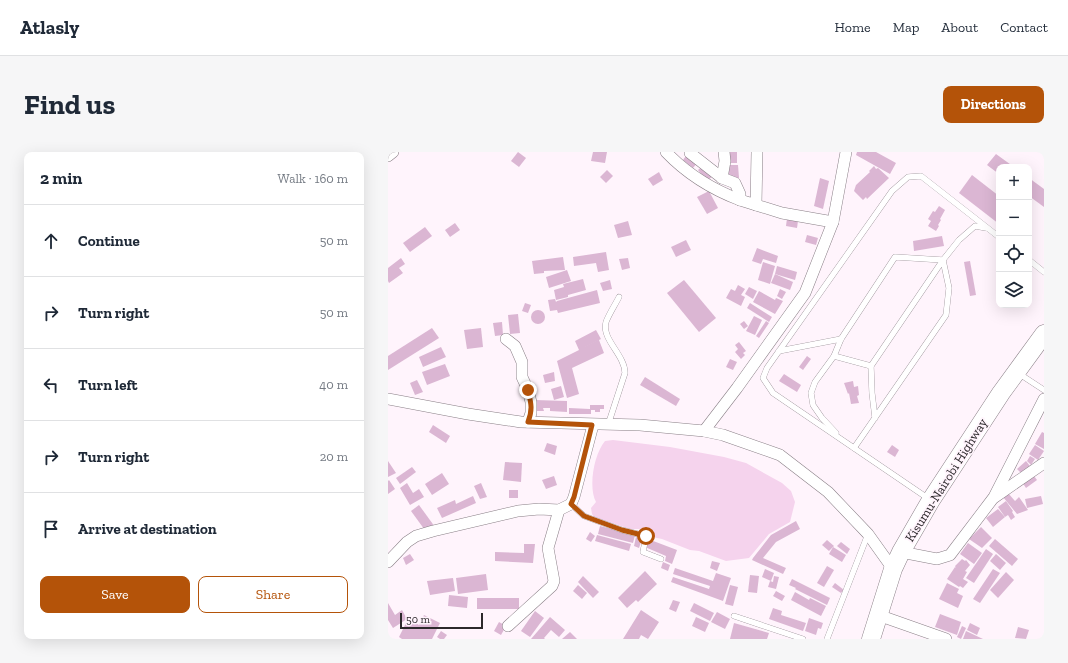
<!DOCTYPE html>
<meta charset="utf-8">
<style>
body{margin:0;font-family:"Zilla Slab",serif;background:#f6f6f7;color:#1f2937}
.controls{position:absolute;right:12px;top:12px;display:grid;overflow:hidden;border-radius:8px;box-shadow:0 4px 16px #0002}
.controls button{width:36px;height:36px;display:grid;place-items:center;padding:0;border:0;border-bottom:1px solid #e0e1e3;background:#fff;color:#1f2937;font:20px sans-serif}
.scale{position:absolute;left:12px;bottom:10px;width:83px;box-sizing:border-box;padding-left:4px;border:2px solid #2c282b;border-top:0;font-size:11px;line-height:14px;white-space:nowrap;color:#2c282b;-webkit-text-stroke:3px #fff4fc;paint-order:stroke}
.stop{position:absolute;width:12px;height:12px;margin:-9px;border:3px solid #b45309;border-radius:50%;background:#fff}
.stop.end{background:#b45309;border-color:#fff;box-shadow:0 1px 4px #0008}
.list{margin:0;padding:0;list-style:none}
h2{display:flex;justify-content:space-between;align-items:center;height:52px;margin:0;padding:0 16px;font-size:17px}
h2 small{font-size:13px;font-weight:400;color:#747a83}
.list li{display:grid;grid-template-columns:26px 1fr auto;gap:12px;align-items:center;box-sizing:border-box;height:72px;padding:0 16px;border-top:1px solid #e0e1e3}
.list b{display:block;font-size:15px;white-space:nowrap}
.list em{font-size:13px;font-style:normal;color:#747a83}
.actions{display:flex;gap:8px;padding:12px 16px}
.actions a{flex:1;padding:9px 0;border:1px solid #b45309;border-radius:8px;text-align:center;font-size:14px;color:#b45309}
.actions .main{background:#b45309;color:#fff}
.icon{flex:none;width:22px;height:22px;fill:none;stroke:currentColor;stroke-width:2;stroke-linecap:round;stroke-linejoin:round}
.map{position:relative;flex:none;width:656px;height:487px;overflow:hidden;border-radius:8px}
header{display:flex;align-items:center;gap:24px;box-sizing:border-box;height:56px;padding:0 20px;background:#fff;border-bottom:1px solid #e0e1e3}
header strong{font-size:19px}
nav{display:flex;gap:22px;margin-inline-start:auto;font-size:14px}
.intro{display:flex;align-items:center;justify-content:space-between;box-sizing:border-box;height:96px;padding:0 24px}
h1{margin:0;font-size:28px}
.button{padding:10px 18px;border-radius:8px;background:#b45309;color:#fff;font-size:14px;font-weight:700}
main{display:flex;gap:24px;padding:0 24px}
aside{flex:1;background:#fff;border-radius:8px;box-shadow:0 4px 16px #0002}
.map>svg:first-child{display:block}
</style>
<header>
<strong>Atlasly</strong>
<nav><a>Home</a><a>Map</a><a>About</a><a>Contact</a></nav>
</header>
<div class="intro"><h1>Find us</h1><a class="button">Directions</a></div>
<main>
<aside>
<h2>2 min<small>Walk · 160 m</small></h2>
<ul class="list">
<li><svg class="icon" aria-label="ahead" viewBox="0 0 24 24"><path d="M12 20V5M6 11l6-6 6 6"/></svg><div><b>Continue</b></div><em>50 m</em></li>
<li><svg class="icon" aria-label="right" viewBox="0 0 24 24"><path d="M7 20v-9h11M14 6l5 5-5 5"/></svg><div><b>Turn right</b></div><em>50 m</em></li>
<li><svg class="icon" aria-label="left" viewBox="0 0 24 24"><path d="M17 20v-9H6M10 6l-5 5 5 5"/></svg><div><b>Turn left</b></div><em>40 m</em></li>
<li><svg class="icon" aria-label="right" viewBox="0 0 24 24"><path d="M7 20v-9h11M14 6l5 5-5 5"/></svg><div><b>Turn right</b></div><em>20 m</em></li>
<li><svg class="icon" aria-label="arrive" viewBox="0 0 24 24"><path d="M6 21V4h12l-3 4 3 4H6"/></svg><div><b>Arrive at destination</b></div></li>
</ul>
<div class="actions"><a class="main">Save</a><a>Share</a></div>
</aside>
<div class="map">
<svg width="656" height="487" viewBox="0 0 656 487">
<rect width="100%" height="100%" fill="#fff4fc"/>
<path fill="#f5d3ed" d="M225,288L282,295L336,305L358,311L394,331L403,339L407,350L402,370L381,382L361,406L338,409L311,399L302,398L274,387L264,385L259,377H242L206,365L204,362L203,356L208,350C200,335 206,302 217,289Z"/>
<g fill="#dbb6d3">
<path d="M130,0L138,6L131,15L123,9Z"/>
<path d="M205,0H219L217,11L203,9Z"/>
<rect x="341" y="0" width="8" height="11"/>
<path d="M469,0H488L508,11L502,22L468,3Z"/>
<path d="M300,1L310,10L305,16L295,8Z"/>
<path d="M608,2L626,15H611V22L599,13Z"/>
<path d="M316,13L325,24L319,29L310,18Z"/>
<path d="M339,13H350L351,26H340Z"/>
<path d="M486,14L488,17L490,16L501,26L479,47L478,45L475,48L466,39L468,33L482,20L481,19Z"/>
<path d="M219,18L225,24L218,31L212,25Z"/>
<path d="M271,20L275,28L265,34L260,27Z"/>
<path d="M584,23L611,44V72L571,41Z"/>
<path d="M432,26L441,29L435,57L426,54Z"/>
<path d="M641,26L656,37V55L641,44Z"/>
<path d="M321,39L330,56L319,62L309,45Z"/>
<path d="M551,54L557,58L552,67L553,68L550,73L551,74L548,79L540,74L543,69L540,67L545,59L547,60Z"/>
<path d="M399,66L410,69L409,76L398,74Z"/>
<path d="M240,69L244,83L230,86L226,73Z"/>
<path d="M67,71L72,78L62,85L57,78Z"/>
<path d="M37,75L44,84L22,100L15,91Z"/>
<path d="M419,83L430,86L428,93L417,90Z"/>
<path d="M554,84L556,94L526,99L525,89Z"/>
<path d="M298,88L303,98L288,105L283,95Z"/>
<path d="M369,96L390,104L388,111L375,107L373,112L364,109Z"/>
<path d="M218,100L221,118L210,120L208,111L186,114L185,105Z"/>
<path d="M175,105L177,118L156,119V121L146,122L144,109Z"/>
<path d="M13,106L17,112L11,116L15,121L1,131L0,129V116Z"/>
<path d="M240,106L242,116L234,118L231,107Z"/>
<path d="M582,109L588,143L582,144L576,110Z"/>
<path d="M375,110L387,114L382,132L370,128Z"/>
<path d="M389,114L409,120L407,128L387,122Z"/>
<path d="M179,118L183,129L161,136L158,125Z"/>
<path d="M387,122L405,130L402,138L383,131Z"/>
<path d="M195,127L198,138L180,143V145L168,148L166,138L176,135L175,132Z"/>
<path d="M222,128L224,137L215,139L212,131Z"/>
<path d="M296,128L328,166L311,180L279,141Z"/>
<path d="M350,133L357,137L353,143L357,145L353,154L338,146L343,137L347,139Z"/>
<path d="M361,135L369,139L365,147L357,142Z"/>
<path d="M392,137L398,140L394,147L389,144Z"/>
<path d="M209,138L212,151L170,161L169,158L162,159L160,148L167,147L168,150L169,149Z"/>
<path d="M371,139L387,148L388,146L395,149L387,162L365,150Z"/>
<path d="M137,151L143,153L140,161L134,159Z"/>
<path d="M362,151L384,165L381,170L359,156Z"/>
<circle cx="150" cy="165" r="7"/>
<path d="M130,162L132,181L122,182L120,163Z"/>
<path d="M366,164L374,168L367,183L358,179Z"/>
<path d="M356,169L360,174L356,177L352,172Z"/>
<path d="M378,169L381,171L371,186L368,184Z"/>
<path d="M114,170L115,183L107,184L105,171Z"/>
<path d="M44,176L51,186L0,218V204Z"/>
<path d="M93,176L95,195L79,197L76,178Z"/>
<path d="M208,178L213,187L197,195L211,188L216,201L184,216L191,242L179,246L169,209L191,198L187,189Z"/>
<path d="M351,190L358,199L355,201L357,203L353,207L347,200L350,197L347,193Z"/>
<path d="M53,195L58,205L35,215L31,205Z"/>
<path d="M419,204L423,207L415,218L411,215Z"/>
<path d="M342,207L349,210L345,218L338,215Z"/>
<path d="M57,212L62,224L39,233L34,220Z"/>
<path d="M166,220L167,229L157,231L155,223Z"/>
<path d="M396,222L413,233L409,240L391,229Z"/>
<path d="M257,225L292,247L288,254L252,233Z"/>
<path d="M29,228L35,240L27,243L22,231Z"/>
<path d="M465,229L466,235L470,234L471,243L469,244L471,251L463,252L461,241L460,242L456,231Z"/>
<path d="M173,234L176,245L166,248L163,237Z"/>
<path d="M147,248L179,249V260L162,259V256H155L156,259H147Z"/>
<path d="M202,253H216V257H212V260H207V258H203V262H181V256L202,257Z"/>
<path d="M45,273L62,284L58,291L41,280Z"/>
<path d="M654,280L656,281V297L647,292Z"/>
<path d="M159,291L169,294L167,303L156,299Z"/>
<path d="M504,293L511,298L507,305L499,300Z"/>
<path d="M647,293L656,299L650,308L641,302Z"/>
<path d="M642,304L647,307L643,313L639,309Z"/>
<path d="M0,309L8,321L0,325Z"/>
<path d="M638,309L642,314L633,321L629,317Z"/>
<path d="M117,310L134,311L133,330L115,328Z"/>
<path d="M24,315L28,320L12,332L8,326Z"/>
<path d="M54,321L61,332L44,343L37,332Z"/>
<path d="M166,324L169,333L158,337L154,328Z"/>
<path d="M646,324L649,328L638,336L634,330Z"/>
<path d="M1,328L7,337L0,342V329Z"/>
<path d="M19,331L25,341L31,337L36,345L22,353L12,336Z"/>
<path d="M93,331L99,345L92,347L86,334Z"/>
<rect x="121" y="338" width="9" height="8"/>
<path d="M620,341L627,349L631,345L640,358L629,362L615,345Z"/>
<path d="M85,344L88,351L54,366L49,356L67,348L68,352Z"/>
<path d="M653,344L655,352L639,356L637,347Z"/>
<path d="M618,349L625,359L624,360L627,365L623,368L620,363L617,365L610,355Z"/>
<path d="M31,353L47,375L39,381L23,359Z"/>
<path d="M610,357L617,365L605,375L598,366Z"/>
<path d="M408,369L412,377L388,390L375,406L398,416L395,422L364,408L365,406L383,383Z"/>
<path d="M212,374L247,383L245,391L210,382Z"/>
<path d="M593,375L604,386L594,396L581,387Z"/>
<path d="M202,380L207,384L203,390L198,387Z"/>
<path d="M209,383L243,392L241,399L207,389Z"/>
<path d="M248,385L254,387L251,396L246,394Z"/>
<path d="M260,387L289,398L284,412L277,409L278,404L257,395Z"/>
<path d="M607,387L630,407L624,414L601,394Z"/>
<path d="M439,388L446,394L441,399L434,393Z"/>
<path d="M453,390L462,397L459,402L449,394Z"/>
<path d="M580,391L594,401L586,412L572,402Z"/>
<path d="M136,392H147L145,411L107,409V400L136,401Z"/>
<path d="M445,395L458,403L454,410L441,402Z"/>
<path d="M598,397L605,402L586,431L578,426Z"/>
<path d="M22,402L26,408L18,413L15,406Z"/>
<path d="M608,402L618,411L612,418L602,409Z"/>
<path d="M574,407L577,409L578,408L582,413L577,419L579,420L575,427L580,430L575,436L572,434L571,435L559,427L567,415L568,416L567,414Z"/>
<path d="M324,409L332,411L329,419L322,416Z"/>
<path d="M275,410L282,413L280,419L273,416Z"/>
<path d="M439,414L446,418L436,435L429,431Z"/>
<path d="M287,416L325,429L328,421L343,426L335,449L283,430L285,425L321,437L322,434L285,422Z"/>
<path d="M377,417L386,421L383,429L374,425Z"/>
<path d="M605,417L612,421L592,451L585,447Z"/>
<path d="M257,419L269,432L250,450L248,448L239,456L230,446Z"/>
<path d="M618,420L626,428L610,446L602,438Z"/>
<path d="M98,422L100,438L70,442L68,426Z"/>
<path d="M362,423L371,424L369,441L360,440Z"/>
<path d="M195,424L211,440L205,446L190,430Z"/>
<path d="M386,424L391,425L388,437L380,435L382,429L385,430Z"/>
<path d="M65,426L67,439L42,443L39,429Z"/>
<path d="M404,427L442,446L439,453L407,437L408,436L401,433Z"/>
<path d="M447,431L456,438L453,441L444,435Z"/>
<path d="M559,431L571,437L569,441L575,444L570,456L551,447Z"/>
<path d="M190,433L199,441L194,447L185,439Z"/>
<path d="M342,433L350,435L345,454L337,452Z"/>
<path d="M388,439L397,444L394,449L385,444Z"/>
<path d="M407,440L421,448L422,446L438,454L433,464L403,448Z"/>
<path d="M61,443L80,445L79,456L60,454Z"/>
<rect x="89" y="446" width="42" height="11"/>
<path d="M285,448L292,450L288,460L281,457Z"/>
<path d="M0,451L7,463L14,458L19,467L5,476L0,468Z"/>
<path d="M306,451L326,461L322,469L302,459Z"/>
<path d="M385,456L394,459L393,463L418,471L415,479L381,467Z"/>
<path d="M253,458L271,470L260,487L253,483L251,487H235Z"/>
<path d="M147,459L156,466L142,485L133,479Z"/>
<path d="M329,460L342,467L337,477L323,470Z"/>
<path d="M552,462L573,470L569,483L547,475Z"/>
<path d="M36,463L52,471L44,487H14L11,485L20,467L31,473Z"/>
<path d="M162,465L177,478L171,485L163,478L156,486L157,487H143Z"/>
<path d="M308,465L321,471L317,480L304,474Z"/>
<path d="M421,466L435,471L433,477L430,476L428,483L417,479Z"/>
<path d="M111,470L118,474L113,483L106,479Z"/>
<path d="M346,471L381,481L379,487H342Z"/>
<path d="M582,471L592,476L589,483L579,478Z"/>
<path d="M574,474L578,476L573,487L569,485Z"/>
<path d="M630,475L641,478L638,487L627,486Z"/>
<path d="M53,479L59,483L56,487H52L49,485Z"/>
<path d="M578,479L595,487H575Z"/>
<path d="M182,480L189,487H174Z"/>
</g>
<g fill="none" stroke-linecap="round" stroke-linejoin="round">
<g stroke="#897f86" stroke-width="6">
<g id="service">
<path d="M641,108L656,120"/>
<path d="M391,199L453,187"/>
<path d="M446,204L483,214"/>
<path d="M630,221L656,238"/>
<path d="M220,273L237,221C237,203 213,187 218,170C221,162 227,153 231,145"/>
<path d="M448,281L434,266L425,253L423,241L427,230L446,204L453,187L507,105L555,108L571,88L587,74L598,76"/>
<path d="M466,296L558,163L561,136L555,108L483,214L484,241L487,266"/>
<path d="M541,347L385,241L375,226L379,216L504,39L520,25L533,24L611,85"/>
<path d="M183,352L196,364L234,378L258,384L255,400L273,407"/>
<path d="M346,464L415,487"/>
<path d="M439,487L480,382"/>
</g>
</g>
<g stroke="#897f86" stroke-width="12">
<g id="minor">
<path d="M278,0C299,22 323,37 352,48"/>
<path d="M336,0L337,9L334,26L347,31L352,42V48L368,53L369,0"/>
<path d="M302,1L334,26"/>
<path d="M0,4L5,0"/>
<path d="M368,53L394,61L445,70"/>
<path d="M118,187L127,194L134,210V225L140,238L143,250V261L140,270"/>
<path d="M0,247L80,262L133,270L252,273L316,279L335,283L392,303L440,340L480,382L505,417"/>
<path d="M316,279L349,236L417,141L445,70L458,0"/>
<path d="M607,345L656,311"/>
<path d="M513,400L549,407L562,403L606,345L656,247"/>
<path d="M0,410L19,390L28,384L45,379L130,359L151,357L171,358L183,352L186,345L205,273"/>
<path d="M490,463L558,487"/>
<path d="M120,474L164,434L166,429L160,396L171,358"/>
</g>
</g>
<g stroke="#897f86" stroke-width="19">
<path id="trunk" d="M483,487L505,417L513,400L543,348L613,241L656,182"/>
</g>
<use href="#service" stroke="#fff" stroke-width="5.5"/>
<use href="#minor" stroke="#fff" stroke-width="11"/>
<use href="#trunk" stroke="#fff" stroke-width="18"/>
</g>
<g fill="none" stroke-linecap="round" stroke-linejoin="round">
<path stroke="#b45309" stroke-width="5" d="M140,238C143,251 145,257 140,270L204,273L186,345L183,352L196,364L234,378L258,384"/>
</g>
<g text-anchor="middle" dominant-baseline="central" stroke-width="3.5" stroke-linejoin="round" paint-order="stroke">
<g font-size="13" fill="#2c282b" stroke="#fff4fc">
<text transform="translate(558 328) rotate(-58)">Kisumu-Nairobi Highway</text>
</g>
</g>
</svg>
<div class="controls">
<button>+</button>
<button>−</button>
<button><svg class="icon" aria-label="locate" viewBox="0 0 24 24"><circle cx="12" cy="12" r="6"/><path d="M12 2v4M12 18v4M2 12h4M18 12h4"/></svg></button>
<button><svg class="icon" aria-label="layers" viewBox="0 0 24 24"><path d="M12 4l9 5-9 5-9-5zM3 14l9 5 9-5"/></svg></button>
</div>
<div class="scale">50 m</div>
<div class="stop" style="left:258px;top:384px"></div>
<div class="stop end" style="left:140px;top:238px"></div>
</div>
</main>
